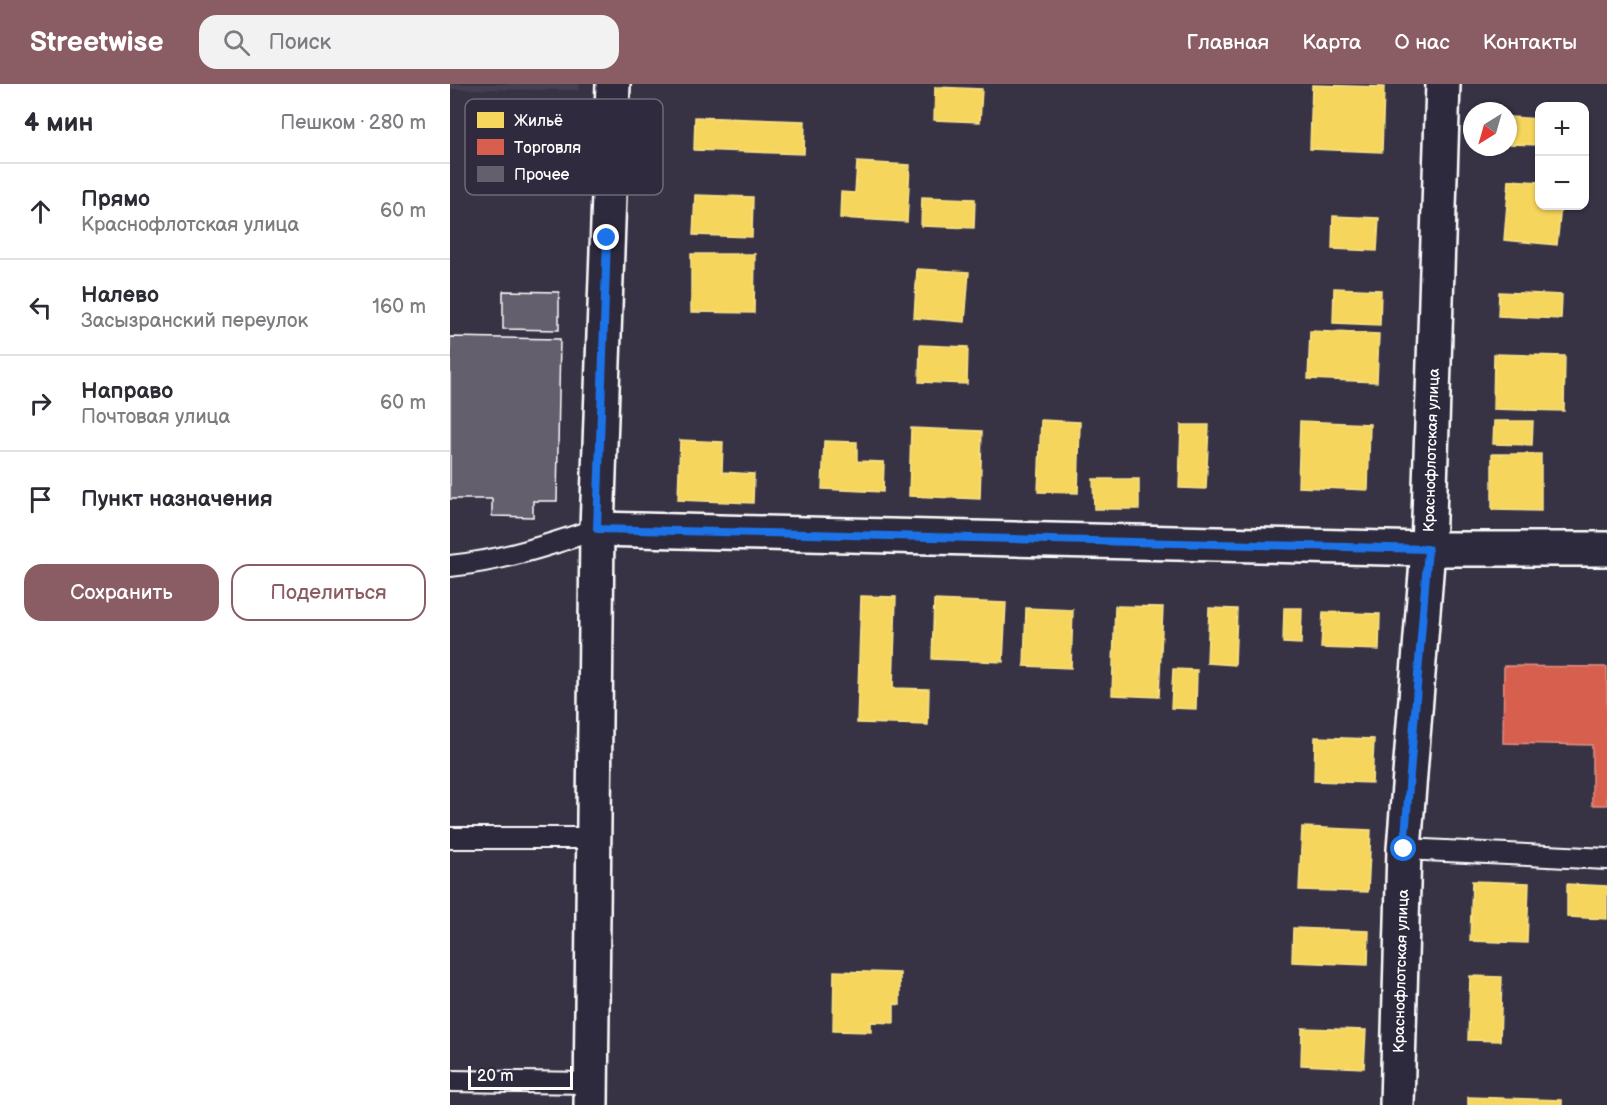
<!DOCTYPE html>
<html lang="ru">
<meta charset="utf-8">
<style>
body{margin:0;font-family:"Balsamiq Sans",sans-serif;background:#f2f2f3;color:#2b2b33}
.controls{position:absolute;right:18px;top:18px;display:grid;overflow:hidden;border-radius:12px;box-shadow:0 2px 4px #0004}
.controls button{width:54px;height:54px;display:grid;place-items:center;padding:0;border:0;border-bottom:2px solid #e1e1e2;background:#fff;color:#2b2b33;font:30px sans-serif}
.compass{position:absolute;left:1013px;top:18px;width:54px;height:54px;border-radius:50%;background:#fff;box-shadow:0 2px 4px #0004;rotate:217deg}
.scale{position:absolute;left:18px;bottom:15px;width:105px;box-sizing:border-box;padding-left:6px;border:3px solid #fff;border-top:0;font-size:16px;line-height:21px;white-space:nowrap;color:#fff;-webkit-text-stroke:4px #2f2a3d;paint-order:stroke}
.stop{position:absolute;width:18px;height:18px;margin:-14px;border:4px solid #1a73e8;border-radius:50%;background:#fff}
.stop.end{background:#1a73e8;border-color:#fff;box-shadow:0 2px 6px #0008}
.list{margin:0;padding:0;list-style:none}
h2{display:flex;justify-content:space-between;align-items:center;height:78px;margin:0;padding:0 24px;font-size:26px}
h2 small{font-size:20px;font-weight:400;color:#7c7c81}
.list li{display:grid;grid-template-columns:39px 1fr auto;gap:18px;align-items:center;box-sizing:border-box;height:96px;padding:0 24px;border-top:2px solid #e1e1e2}
.list b{display:block;font-size:22px;white-space:nowrap}
.list p{margin:0;font-size:20px;white-space:nowrap;color:#7c7c81}
.list em{font-size:20px;font-style:normal;color:#7c7c81}
.actions{display:flex;gap:12px;padding:18px 24px}
.actions a{flex:1;padding:14px 0;border:2px solid #8a5d65;border-radius:18px;text-align:center;font-size:21px;color:#8a5d65}
.actions .main{background:#8a5d65;color:#fff}
.icon{flex:none;width:33px;height:33px;fill:none;stroke:currentColor;stroke-width:2;stroke-linecap:round;stroke-linejoin:round}
.map{position:relative;flex:none;width:1157px;height:1021px;overflow:hidden}
header{display:flex;align-items:center;gap:36px;box-sizing:border-box;height:84px;padding:0 30px;background:#8a5d65;color:#fff}
header strong{font-size:28px}
nav{display:flex;gap:33px;margin-inline-start:auto;font-size:21px}
.search{width:420px;height:54px;background:#f2f2f3;display:flex;align-items:center;gap:15px;box-sizing:border-box;padding:0 21px;border-radius:18px;color:#7c7c81;font-size:22px}
main{display:flex}
aside{flex:1;background:#fff}
.map>svg:first-child{display:block}
</style>
<header>
<strong>Streetwise</strong>
<div class="search"><svg class="icon" aria-label="search" viewBox="0 0 24 24"><circle cx="10" cy="10" r="6"/><path d="M15 15l6 6"/></svg>Поиск</div>
<nav><a>Главная</a><a>Карта</a><a>О нас</a><a>Контакты</a></nav>
</header>
<main>
<aside>
<h2>4 мин<small>Пешком · 280 m</small></h2>
<ul class="list">
<li><svg class="icon" aria-label="ahead" viewBox="0 0 24 24"><path d="M12 20V5M6 11l6-6 6 6"/></svg><div><b>Прямо</b><p>Краснофлотская улица</p></div><em>60 m</em></li>
<li><svg class="icon" aria-label="left" viewBox="0 0 24 24"><path d="M17 20v-9H6M10 6l-5 5 5 5"/></svg><div><b>Налево</b><p>Засызранский переулок</p></div><em>160 m</em></li>
<li><svg class="icon" aria-label="right" viewBox="0 0 24 24"><path d="M7 20v-9h11M14 6l5 5-5 5"/></svg><div><b>Направо</b><p>Почтовая улица</p></div><em>60 m</em></li>
<li><svg class="icon" aria-label="arrive" viewBox="0 0 24 24"><path d="M6 21V4h12l-3 4 3 4H6"/></svg><div><b>Пункт назначения</b></div></li>
</ul>
<div class="actions"><a class="main">Сохранить</a><a>Поделиться</a></div>
</aside>
<div class="map">
<svg width="1157" height="1021" viewBox="0 0 1157 1021">
<rect width="100%" height="100%" fill="#373345"/>
<filter id="ink" filterUnits="userSpaceOnUse"><feTurbulence type="fractalNoise" baseFrequency=".0167" numOctaves="2"/><feDisplacementMap in="SourceGraphic" scale="12" xChannelSelector="R" yChannelSelector="G"/><feConvolveMatrix kernelMatrix="1 2 1 2 8 2 1 2 1" color-interpolation-filters="sRGB"/></filter>
<g filter="url(#ink)">
<path fill="#444051" d="M0,0H129V6L0,5Z"/>
<g fill="#f6d55c" stroke="#f9e28d" stroke-width="1.5">
<path d="M862,1L934,3L932,68L860,65Z"/>
<path d="M485,3L532,5L530,38L484,36Z"/>
<path d="M245,33L355,37L354,70L244,66Z"/>
<path d="M1060,33L1090,35V61L1059,60Z"/>
<path d="M407,78L460,81L457,138L390,134L391,108L405,109Z"/>
<path d="M1059,96L1090,98V122H1111L1107,161L1054,156Z"/>
<path d="M245,111L303,113L302,153L243,151Z"/>
<path d="M472,113L525,115L524,144L471,142Z"/>
<path d="M883,132L929,134L927,167L882,165Z"/>
<path d="M241,170H305L304,229L241,228Z"/>
<path d="M467,185L519,188L515,238L464,234Z"/>
<path d="M884,204L931,206L930,241L883,239Z"/>
<path d="M1049,208L1112,211L1111,235L1048,232Z"/>
<path d="M860,247L929,250L927,298L858,295Z"/>
<path d="M470,261L518,263L517,300L469,298Z"/>
<path d="M1044,270L1115,272L1114,327L1043,325Z"/>
<path d="M591,336L630,338L628,409L588,408Z"/>
<path d="M850,337L920,340L918,406L848,403Z"/>
<path d="M1044,337H1083L1082,361L1043,360Z"/>
<path d="M731,341H759L756,405L729,404Z"/>
<path d="M461,344L532,347L530,415L459,412Z"/>
<path d="M230,356L273,358L272,388L304,390L303,419L228,416Z"/>
<path d="M374,357L407,358V377L434,378L433,408L372,405Z"/>
<path d="M1042,370H1091V427L1042,426Z"/>
<path d="M643,395H689V425H644Z"/>
<path d="M411,512L446,513L443,604L479,605L478,641L407,639Z"/>
<path d="M484,516L556,519L553,578L482,575Z"/>
<path d="M665,522L713,523L709,613L662,611Z"/>
<path d="M576,524L623,526L621,584L574,582Z"/>
<path d="M759,524L787,525L785,581L757,579Z"/>
<path d="M834,524H852L851,560L833,559Z"/>
<path d="M873,528L930,530L929,566L871,564Z"/>
<path d="M723,585L747,586L746,625L721,624Z"/>
<path d="M865,653L924,655L922,699L864,697Z"/>
<path d="M852,743L921,746L918,808L849,806Z"/>
<path d="M1022,797L1079,799L1077,859L1020,857Z"/>
<path d="M1117,800L1157,802V835L1117,833Z"/>
<path d="M843,844L919,847L918,881L842,878Z"/>
<path d="M384,887L450,889V921L444,920V939L421,938V948L383,947Z"/>
<path d="M1020,892L1052,893L1050,957L1018,956Z"/>
<path d="M852,944L916,946L914,984L851,981Z"/>
<path d="M1018,1013L1112,1016V1021H1018Z"/>
</g>
<path fill="#d6604d" stroke="#e29082" stroke-width="1.5" d="M1054,582L1157,583V721H1142V661L1053,659Z"/>
<g fill="#635f6d" stroke="#fff" stroke-width="1.5">
<path d="M53,207L109,208V246L53,245Z"/>
<path d="M0,253L110,255L107,417H83V433L42,432V415H0Z"/>
</g>
<g fill="none" stroke-linecap="round" stroke-linejoin="round">
<g stroke="#fff" stroke-width="24">
<g id="lane">
<path d="M0,482C51,477 99,461 147,445"/>
<path d="M0,754H144"/>
<path d="M954,765L1157,775"/>
<path d="M0,997L141,999"/>
</g>
</g>
<g stroke="#fff" stroke-width="38">
<g id="street">
<path d="M147,445L978,465H1157"/>
<path d="M141,1021L147,445L163,0"/>
<path id="s1" d="M947,1021L954,765L978,465L993,0"/>
</g>
</g>
<use href="#lane" stroke="#2f2a3d" stroke-width="20"/>
<use href="#street" stroke="#2f2a3d" stroke-width="33"/>
</g>
</g>
<g fill="none" stroke-linecap="round" stroke-linejoin="round" filter="url(#ink)">
<path stroke="#1a73e8" stroke-width="8" d="M157,154L147,445L978,465L954,765"/>
</g>
<g text-anchor="middle" dominant-baseline="central" stroke-width="6" stroke-linejoin="round" paint-order="stroke">
<g font-size="15" fill="#fff" stroke="#2f2a3d">
<text stroke="none"><textPath href="#s1" startOffset="656">Краснофлотская улица</textPath></text>
<text stroke="none"><textPath href="#s1" startOffset="134">Краснофлотская улица</textPath></text>
</g>
</g>
<rect x="15" y="15" width="198" height="96" rx="9" fill="#2f2a3d" stroke="#6d6a77" stroke-width="1.5"/>
<rect x="27" y="28" width="27" height="16" fill="#f6d55c"/>
<rect x="27" y="55" width="27" height="16" fill="#d6604d"/>
<rect x="27" y="82" width="27" height="16" fill="#635f6d"/>
<g font-size="16" fill="#fff">
<text x="64" y="42">Жильё</text>
<text x="64" y="69">Торговля</text>
<text x="64" y="96">Прочее</text>
</g>
</svg>
<div class="controls">
<button>+</button>
<button>−</button>
</div>
<svg class="compass" viewBox="-18 -18 36 36"><path d="M0-13l5 13h-10z" fill="#e53935"/><path d="M0 13l5-13h-10z" fill="#7c7c81"/></svg>
<div class="scale">20 m</div>
<div class="stop" style="left:954px;top:765px"></div>
<div class="stop end" style="left:157px;top:154px"></div>
</div>
</main>
